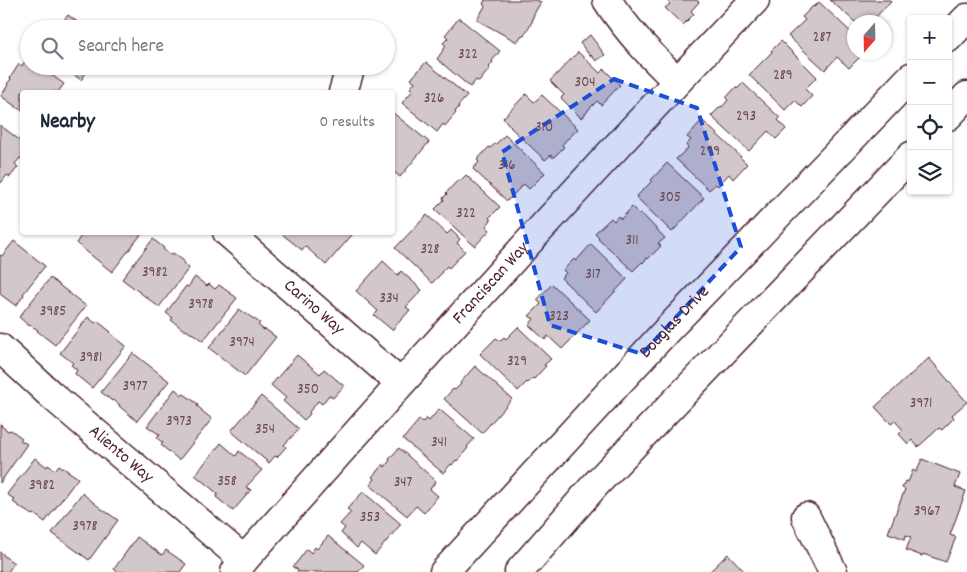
<!DOCTYPE html>
<meta charset="utf-8">
<style>
body{margin:0;font-family:Dekko,sans-serif;background:#f6f6f7;color:#1f2937}
.controls{position:absolute;right:15px;top:15px;display:grid;overflow:hidden;border-radius:5px;box-shadow:0 1px 4px #0004}
.controls button{width:45px;height:45px;display:grid;place-items:center;padding:0;border:0;border-bottom:1px solid #e0e1e3;background:#fff;color:#1f2937;font:25px sans-serif}
.compass{position:absolute;left:847px;top:15px;width:45px;height:45px;border-radius:50%;background:#fff;box-shadow:0 1px 4px #0004;rotate:200deg}
.list{margin:0;padding:0;list-style:none}
h2{display:flex;justify-content:space-between;align-items:center;height:65px;margin:0;padding:0 20px;font-size:21px}
h2 small{font-size:16px;font-weight:400;color:#747a83}
.icon{flex:none;width:28px;height:28px;fill:none;stroke:currentColor;stroke-width:2;stroke-linecap:round;stroke-linejoin:round}
.map{position:relative;flex:none;width:967px;height:572px;overflow:hidden}
.search{position:absolute;background:#fff;box-shadow:0 1px 4px #0004;left:20px;top:20px;width:375px;height:55px;display:flex;align-items:center;gap:12px;box-sizing:border-box;padding:0 18px;border-radius:28px;color:#747a83;font-size:19px}
.panel{position:absolute;background:#fff;box-shadow:0 1px 4px #0004;left:20px;top:90px;width:375px;height:145px;border-radius:5px}
.map>svg:first-child{display:block}
</style>
<div class="map">
<svg width="967" height="572" viewBox="0 0 967 572">
<rect width="100%" height="100%" fill="#fff"/>
<filter id="ink" filterUnits="userSpaceOnUse"><feTurbulence type="fractalNoise" baseFrequency=".02" numOctaves="2"/><feDisplacementMap in="SourceGraphic" scale="10" xChannelSelector="R" yChannelSelector="G"/><feConvolveMatrix kernelMatrix="1 2 1 2 8 2 1 2 1" color-interpolation-filters="sRGB"/></filter>
<g filter="url(#ink)">
<g fill="#d2c7cb" stroke="#4a1f2b">
<path d="M485,0H536L541,2L534,14L532,20H533L524,36L522,35L517,42L477,20L485,6L483,4Z"/>
<path d="M666,0H696L699,2L691,11L694,14L683,25L665,8L670,4Z"/>
<path d="M830,0H890L891,1L871,22H855Z"/>
<path d="M819,2L854,35V40L849,45L854,50V52H857L861,56L849,68L837,57L825,70L788,36L805,20L802,17L813,6L814,7Z"/>
<path d="M68,15L87,29H57Z"/>
<path d="M459,18L500,51L492,61L493,62L489,67L490,68L479,82L476,80L470,87L437,59L446,46L443,43L448,38L445,35Z"/>
<path d="M590,35L605,55L596,61L591,55L590,56L580,43Z"/>
<path d="M781,41L817,77L805,89L812,96L802,107L795,100L785,110L749,75L772,52L771,51Z"/>
<path d="M578,52L600,73L604,69L620,85L601,105L597,101L588,110V111L581,118L561,98L564,95L550,81Z"/>
<path d="M27,58L29,59V66H39L64,84L58,92H22V111L1,96L8,85L7,84L11,79L10,78L19,64L22,66Z"/>
<path d="M426,62L467,96L458,106L459,107L455,112L456,113L445,126L443,124L437,132L402,103L413,90L410,88L415,82L411,79Z"/>
<path d="M62,66H91L81,80Z"/>
<path d="M743,83L780,118L778,120L786,129L776,139L768,131L749,151L711,116L721,106L722,107L728,100L726,98L736,87L737,89Z"/>
<path d="M526,94L534,102L542,95L578,129L569,138H568L562,145L564,147L553,158L551,155L545,160L510,127H511L503,118Z"/>
<path d="M392,112L429,142L400,177L392,170Z"/>
<path d="M702,120L741,157H740L747,164L733,179L729,174L718,186L716,184L709,190L676,159L688,148L686,145L691,140L687,137Z"/>
<path d="M0,125L22,142V157L21,159L20,158L15,164L18,167L10,177L7,175L1,183L0,182Z"/>
<path d="M505,135L545,173L529,189L524,184L507,201L473,169L479,162L477,160L489,147L490,148L495,144H496Z"/>
<path d="M667,163L704,198L672,232L636,197L652,181L651,180Z"/>
<path d="M466,175L500,207L489,218L491,220L486,226L490,230L475,246L470,242L435,209L444,200L443,198L447,194L446,193L458,180L460,181Z"/>
<path d="M632,207L640,215L641,213L665,238L658,244L661,246L648,259L647,258L643,263L642,262L633,271L598,238L599,237L595,233L611,218L614,221L618,216L621,219Z"/>
<path d="M427,215L447,234L451,230L460,239L457,243L465,251L449,268L447,266L441,272L442,273L432,283L395,248Z"/>
<path d="M84,232H143L112,272L76,243Z"/>
<path d="M283,232H349L352,235L326,265L305,246L302,250L282,234Z"/>
<path d="M153,239L164,248L163,249L170,255L173,253L184,261L183,263L189,268L159,307L122,279Z"/>
<path d="M14,241L45,266L23,294L24,295L16,306L0,294V255L2,256Z"/>
<path d="M591,244L627,279L596,312L561,278L566,273L563,270L574,259L576,261Z"/>
<path d="M383,261L398,275L401,271L422,290L406,307L410,310L392,330L374,315L378,311L356,291Z"/>
<path d="M195,277L207,286L209,284L215,289L219,285L237,298L203,341L192,333V334L186,330L185,331L171,320L173,318L166,313L186,286L188,287Z"/>
<path d="M50,278L86,306L55,345L37,331L38,330L30,325L29,326L19,317Z"/>
<path d="M552,284L590,320L562,349L548,336L545,340L529,325L534,319L529,316L541,304L537,300Z"/>
<path d="M239,309L260,323L258,325L264,330L265,329L276,337L245,376L209,348Z"/>
<path d="M88,317L95,323L97,321L111,332L110,333L126,346L92,388L75,374L77,370L71,365L73,363L60,353Z"/>
<path d="M518,327L551,359L544,365L546,366L534,379L533,378L528,383L527,382L518,391L480,354L496,338L500,341L504,337L506,339Z"/>
<path d="M133,353L169,381L137,421L119,406L120,405L113,400L112,401L101,392Z"/>
<path d="M297,355L320,374L324,369L344,386L333,398L329,395L322,404L318,401L309,412L310,414L304,420L283,401L286,398L271,385Z"/>
<path d="M929,358L967,402L952,415L954,418L942,430L939,428L918,447L912,440L908,444L899,434L903,430L895,421L891,424L875,407Z"/>
<path d="M475,366L512,399L482,433L444,399L453,389L455,390L461,384L460,383Z"/>
<path d="M175,389L182,395L184,394L198,404L197,406L202,410V411L212,419L179,460L161,445L163,443L157,438L160,435L147,426Z"/>
<path d="M261,396L299,429L284,445L286,447L277,457L275,456L269,463L231,431Z"/>
<path d="M439,409L474,439L467,447L468,448L457,461L456,460L452,465L451,464L443,473L403,439L419,420L422,423L426,418L429,421Z"/>
<path d="M0,424L2,425L1,426L8,431L11,430L22,438L20,440L27,444L0,483Z"/>
<path d="M221,443L236,456L239,451L262,470L246,487L251,490L233,511L216,497L218,494L195,475Z"/>
<path d="M399,448L436,481L430,489L438,496L424,513L416,506L407,516L370,485L375,479L372,477L383,464L385,467L390,460L389,459Z"/>
<path d="M35,458L47,467L48,465L55,470L59,465L78,478L45,522L34,514L33,515L28,512H27L13,502L15,500L7,494Z"/>
<path d="M922,459L960,474L955,487L966,491L950,535L956,537L946,562L923,554L922,556L906,550L911,537L906,535L905,539L888,533L905,489L902,488L905,481L908,482L913,470L916,472Z"/>
<path d="M363,492L401,524L375,555L361,543L357,548L341,533L345,528L340,524L351,512L347,509Z"/>
<path d="M82,493L99,507L118,520L89,560L52,533Z"/>
<path d="M328,536L364,565L358,572H297L298,570L293,567L307,549L311,553L315,547L317,549Z"/>
<path d="M137,537L162,555L166,550L186,564L180,572H118L114,569Z"/>
<path d="M0,552L4,555V556L14,563L8,572H0Z"/>
<path d="M728,554L745,572H709Z"/>
</g>
<g fill="none" stroke-linecap="round" stroke-linejoin="round">
<g stroke="#4a1f2b" stroke-width="31">
<g id="minor">
<path d="M607,0C627,31 651,56 677,81"/>
<path d="M343,92L351,66"/>
<path id="s1" d="M227,232L400,383"/>
<path id="s2" d="M0,348L50,394L244,560"/>
<path d="M806,517L833,572"/>
<path id="s3" d="M235,572L244,560C411,371 580,182 755,0"/>
</g>
</g>
<g stroke="#4a1f2b" stroke-width="31">
<g id="major">
<path d="M948,38L967,18"/>
<path d="M948,116L967,96"/>
<path id="s4" d="M444,572L667,330L911,77"/>
<path d="M519,572L596,484L911,156"/>
</g>
</g>
<use href="#minor" stroke="#fff" stroke-width="28"/>
<use href="#major" stroke="#fff" stroke-width="28"/>
</g>
</g>
<path fill="#1d4ed8" fill-opacity="0.2" stroke="#1d4ed8" stroke-width="4" stroke-dasharray="10 6" stroke-linejoin="round" d="M614,79L697,108L741,247L642,354L550,325L502,152Z"/>
<g text-anchor="middle" dominant-baseline="central" stroke-width="4" stroke-linejoin="round" paint-order="stroke">
<g font-size="15" fill="#6c4953">
<text x="822" y="38">287</text>
<text x="468" y="55">322</text>
<text x="783" y="76">289</text>
<text x="585" y="83">304</text>
<text x="434" y="99">326</text>
<text x="746" y="117">293</text>
<text x="544" y="128">310</text>
<text x="710" y="152">299</text>
<text x="507" y="166">316</text>
<text x="670" y="198">305</text>
<text x="466" y="214">322</text>
<text x="632" y="241">311</text>
<text x="430" y="250">328</text>
<text x="155" y="273">3982</text>
<text x="593" y="275">317</text>
<text x="389" y="299">334</text>
<text x="201" y="305">3978</text>
<text x="53" y="312">3985</text>
<text x="559" y="317">323</text>
<text x="242" y="343">3974</text>
<text x="91" y="358">3981</text>
<text x="517" y="362">329</text>
<text x="135" y="387">3977</text>
<text x="308" y="390">350</text>
<text x="921" y="404">3971</text>
<text x="179" y="422">3973</text>
<text x="265" y="430">354</text>
<text x="439" y="443">341</text>
<text x="227" y="482">358</text>
<text x="403" y="483">347</text>
<text x="42" y="486">3982</text>
<text x="927" y="512">3967</text>
<text x="370" y="518">353</text>
<text x="85" y="527">3978</text>
</g>
<g font-size="18" fill="#4a1f2b" stroke="#fff">
<text stroke="none"><textPath href="#s3" startOffset="386">Franciscan Way</textPath></text>
<text stroke="none"><textPath href="#s1" startOffset="115">Carino Way</textPath></text>
<text stroke="none"><textPath href="#s4" startOffset="340">Douglas Drive</textPath></text>
<text stroke="none"><textPath href="#s2" startOffset="161">Aliento Way</textPath></text>
</g>
</g>
</svg>
<div class="controls">
<button>+</button>
<button>−</button>
<button><svg class="icon" aria-label="locate" viewBox="0 0 24 24"><circle cx="12" cy="12" r="6"/><path d="M12 2v4M12 18v4M2 12h4M18 12h4"/></svg></button>
<button><svg class="icon" aria-label="layers" viewBox="0 0 24 24"><path d="M12 4l9 5-9 5-9-5zM3 14l9 5 9-5"/></svg></button>
</div>
<svg class="compass" viewBox="-18 -18 36 36"><path d="M0-13l5 13h-10z" fill="#e53935"/><path d="M0 13l5-13h-10z" fill="#747a83"/></svg>
<div class="search"><svg class="icon" aria-label="search" viewBox="0 0 24 24"><circle cx="10" cy="10" r="6"/><path d="M15 15l6 6"/></svg>Search here</div>
<section class="panel">
<h2>Nearby<small>0 results</small></h2>
<ul class="list">
</ul>
</section>
</div>
